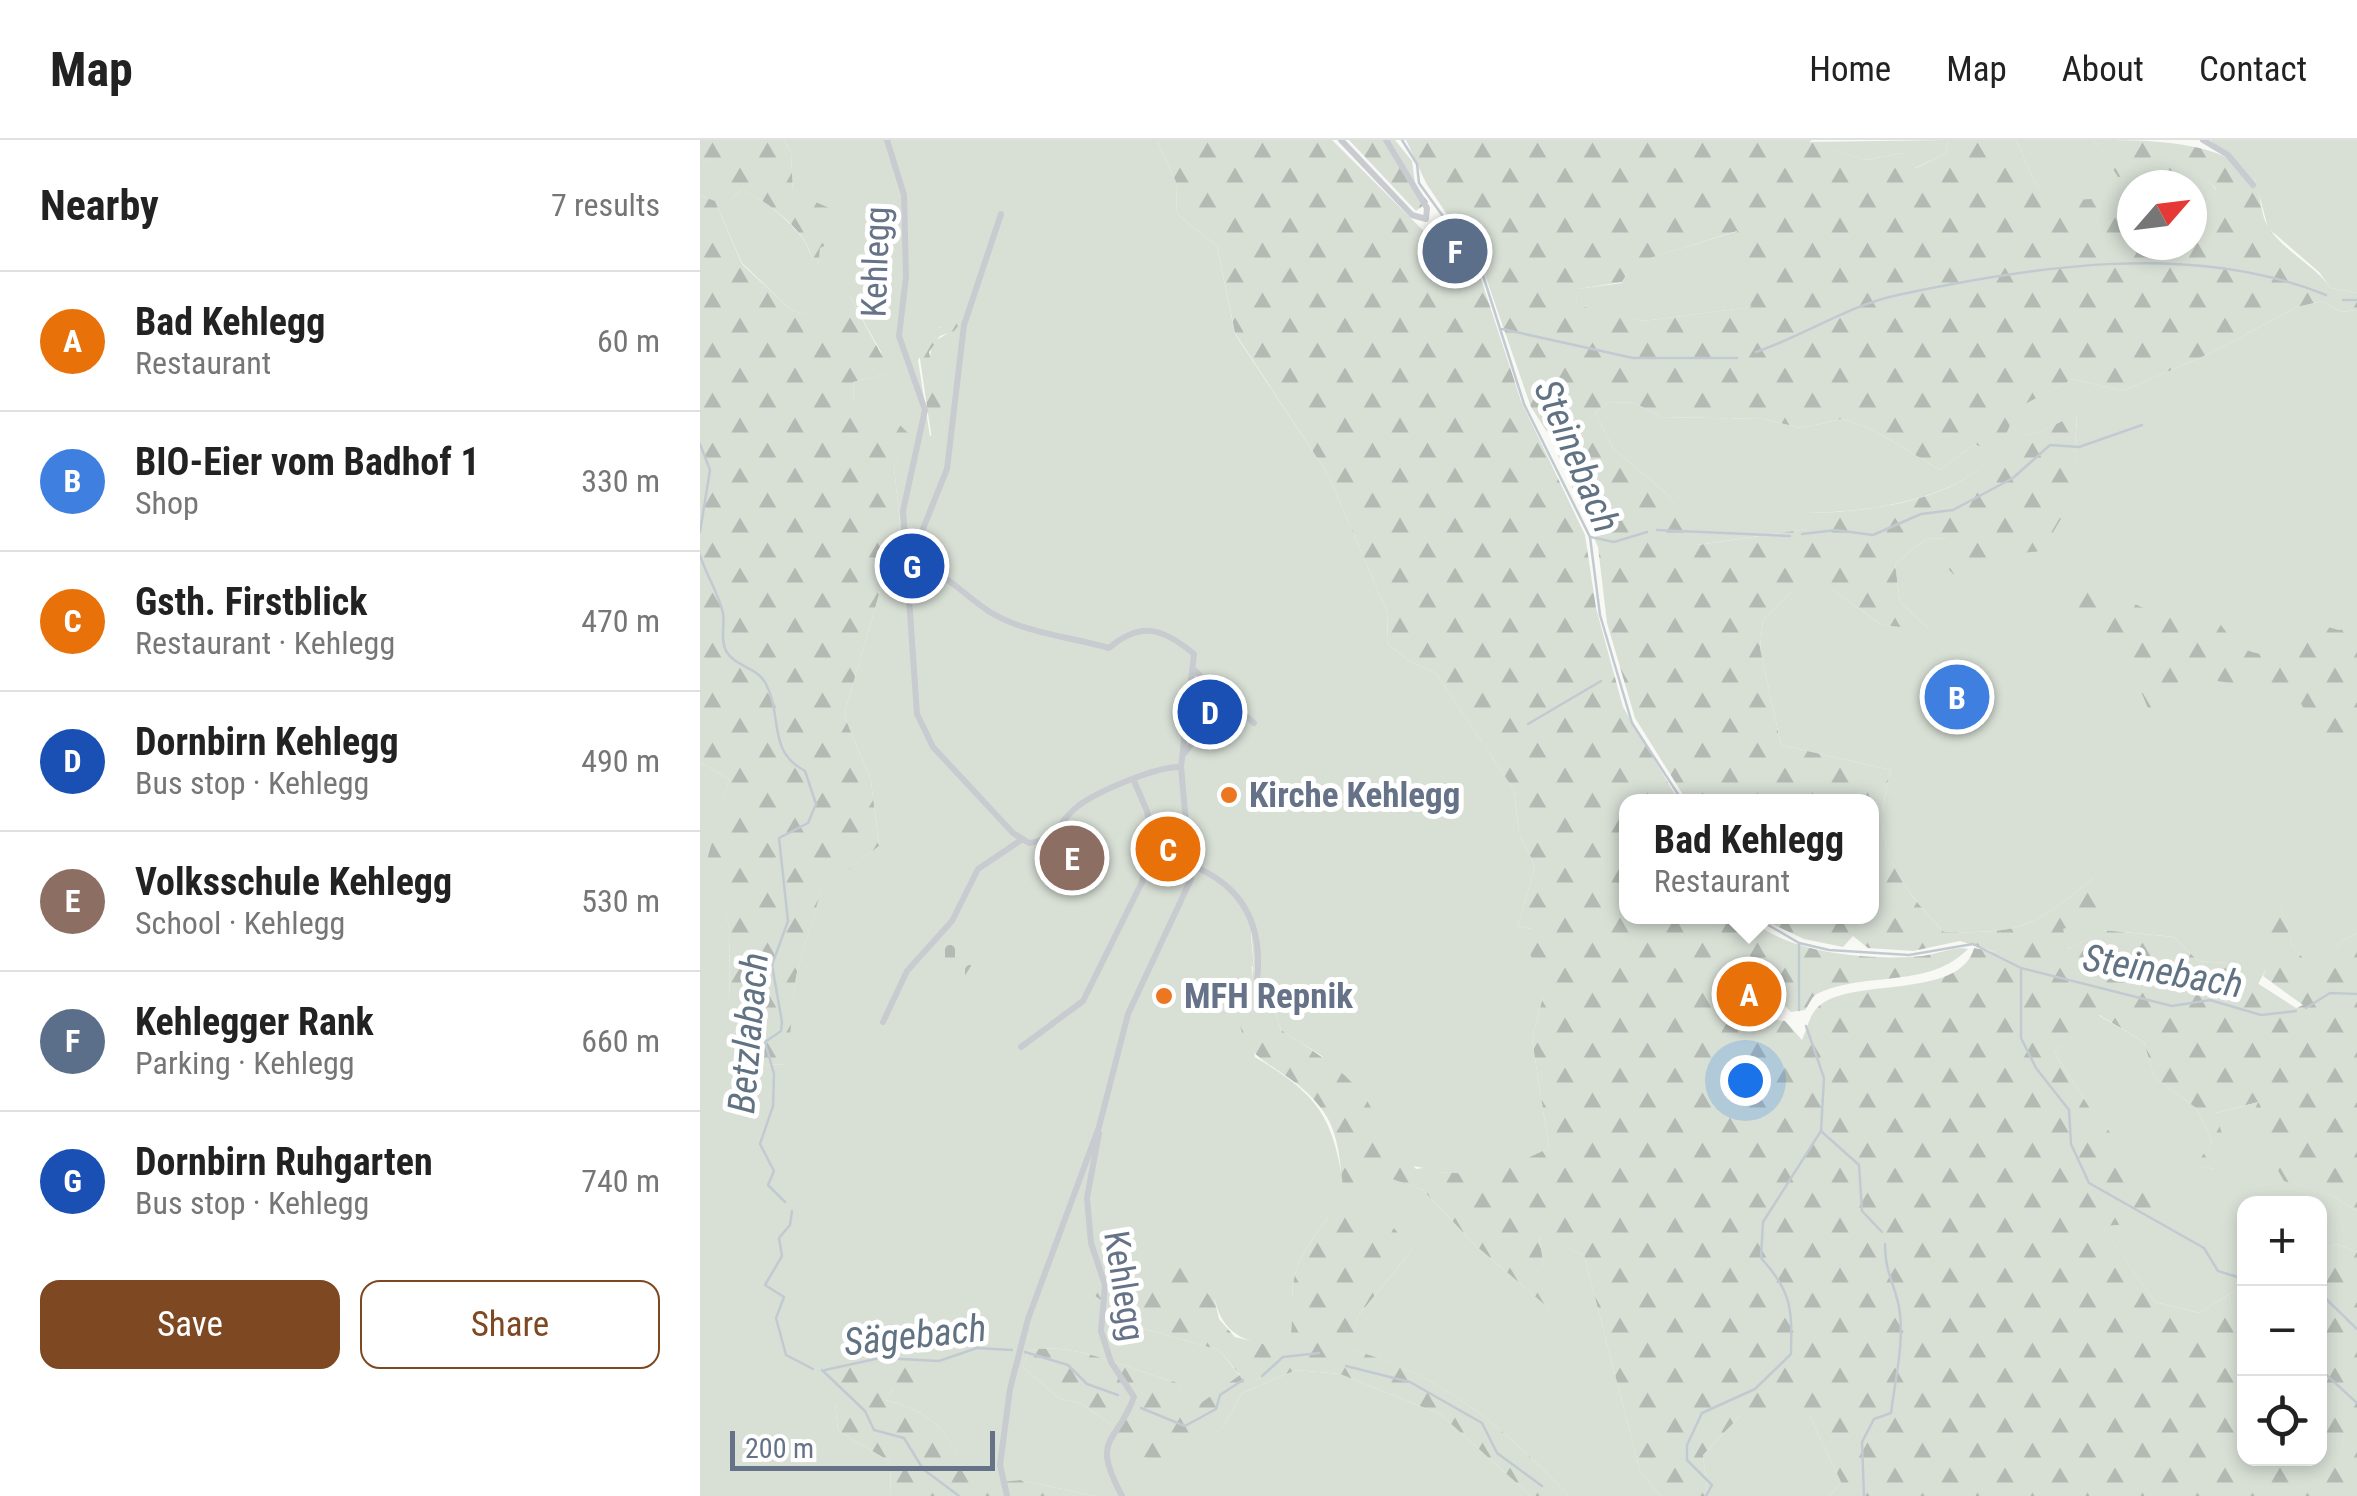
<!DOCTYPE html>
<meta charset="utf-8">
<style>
body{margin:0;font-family:"Roboto Condensed",sans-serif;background:#f6f6f6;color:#222}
.controls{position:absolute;right:30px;bottom:30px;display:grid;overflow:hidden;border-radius:20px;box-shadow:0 5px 15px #0003}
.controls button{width:90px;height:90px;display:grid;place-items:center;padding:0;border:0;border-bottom:2px solid #e0e0e0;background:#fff;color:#222;font:50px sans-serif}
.compass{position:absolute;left:1417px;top:30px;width:90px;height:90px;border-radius:50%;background:#fff;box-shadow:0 5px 15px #0003;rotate:62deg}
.scale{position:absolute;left:30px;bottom:25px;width:265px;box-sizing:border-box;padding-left:10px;border:5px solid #657288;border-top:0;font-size:28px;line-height:35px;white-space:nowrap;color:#657288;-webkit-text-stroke:8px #fff;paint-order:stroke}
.you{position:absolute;left:1045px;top:940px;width:35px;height:35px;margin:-25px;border:8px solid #fff;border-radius:50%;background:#1a73e8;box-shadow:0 0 0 15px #1a73e833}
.badge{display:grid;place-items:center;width:65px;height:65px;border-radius:50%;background:#7d4822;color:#fff;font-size:32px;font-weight:700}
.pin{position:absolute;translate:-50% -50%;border:5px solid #fff;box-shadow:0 2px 10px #0006}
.popup{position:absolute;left:919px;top:654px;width:260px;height:130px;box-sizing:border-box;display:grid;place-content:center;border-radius:20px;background:#fff;filter:drop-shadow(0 2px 8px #0005);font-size:32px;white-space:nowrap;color:#767676}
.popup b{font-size:38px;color:#222}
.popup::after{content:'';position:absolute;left:50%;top:100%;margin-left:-20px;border:20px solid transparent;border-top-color:#fff}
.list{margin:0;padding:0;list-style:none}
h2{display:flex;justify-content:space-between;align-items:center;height:130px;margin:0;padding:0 40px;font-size:42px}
h2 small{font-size:32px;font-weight:400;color:#767676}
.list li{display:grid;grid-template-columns:65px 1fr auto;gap:30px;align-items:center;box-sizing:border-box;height:140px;padding:0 40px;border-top:2px solid #e0e0e0}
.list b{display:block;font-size:38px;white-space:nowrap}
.list p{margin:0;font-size:32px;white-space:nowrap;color:#767676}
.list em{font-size:32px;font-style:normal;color:#767676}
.actions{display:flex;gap:20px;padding:30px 40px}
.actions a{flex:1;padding:22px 0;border:2px solid #7d4822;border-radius:20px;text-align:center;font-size:35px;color:#7d4822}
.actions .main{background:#7d4822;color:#fff}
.icon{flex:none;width:55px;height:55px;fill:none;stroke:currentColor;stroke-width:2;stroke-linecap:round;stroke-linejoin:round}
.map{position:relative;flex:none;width:1657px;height:1356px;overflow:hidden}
header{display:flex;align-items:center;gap:60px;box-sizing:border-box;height:140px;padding:0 50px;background:#fff;border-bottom:2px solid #e0e0e0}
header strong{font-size:48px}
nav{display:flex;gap:55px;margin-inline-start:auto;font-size:35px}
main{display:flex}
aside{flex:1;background:#fff}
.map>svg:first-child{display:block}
</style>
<header>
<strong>Map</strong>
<nav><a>Home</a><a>Map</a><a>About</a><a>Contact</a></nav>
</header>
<main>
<aside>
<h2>Nearby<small>7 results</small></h2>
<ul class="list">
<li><span class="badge" style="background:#e8710a">A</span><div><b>Bad Kehlegg</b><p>Restaurant</p></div><em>60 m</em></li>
<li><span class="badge" style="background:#3f7fe0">B</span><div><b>BIO-Eier vom Badhof 1</b><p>Shop</p></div><em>330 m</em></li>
<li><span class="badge" style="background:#e8710a">C</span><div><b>Gsth. Firstblick</b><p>Restaurant · Kehlegg</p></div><em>470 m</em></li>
<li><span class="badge" style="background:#1a4fb4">D</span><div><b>Dornbirn Kehlegg</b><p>Bus stop · Kehlegg</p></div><em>490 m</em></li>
<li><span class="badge" style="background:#8d6e63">E</span><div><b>Volksschule Kehlegg</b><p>School · Kehlegg</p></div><em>530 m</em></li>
<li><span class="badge" style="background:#5c6f8a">F</span><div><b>Kehlegger Rank</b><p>Parking · Kehlegg</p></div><em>660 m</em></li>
<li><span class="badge" style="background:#1a4fb4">G</span><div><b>Dornbirn Ruhgarten</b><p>Bus stop · Kehlegg</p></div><em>740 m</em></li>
</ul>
<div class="actions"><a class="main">Save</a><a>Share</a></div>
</aside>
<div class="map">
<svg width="1657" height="1356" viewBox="0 0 1657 1356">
<defs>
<pattern id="forest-firs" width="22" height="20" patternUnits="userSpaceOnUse" patternTransform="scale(2.5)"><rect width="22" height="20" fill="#d8e0d6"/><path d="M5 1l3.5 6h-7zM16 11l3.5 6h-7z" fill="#b3bab3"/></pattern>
<pattern id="cemetery-stones" width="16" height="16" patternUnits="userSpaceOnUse" patternTransform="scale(2.5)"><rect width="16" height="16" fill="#d8e0d6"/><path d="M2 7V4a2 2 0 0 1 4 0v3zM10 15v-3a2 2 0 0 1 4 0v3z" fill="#b3bab3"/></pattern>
</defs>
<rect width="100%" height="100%" fill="#f8f8f5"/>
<g fill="#d8e0d6" fill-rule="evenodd">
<path d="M84,0H457L476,42L477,74L517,106L535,194L629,336L688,474L687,503L709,521L736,533L814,650L819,693L835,726L818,786L832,789L843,857L832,899L849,1008L792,1036L737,1032V1027C717,1031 703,1020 683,1021L622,916L581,890L572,860L555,837L551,789L552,839L543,837L555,917C622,957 633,978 645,1053L684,1035L723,1050L775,1105L850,1169L839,1096L884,1115L940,1331L961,1356H869C804,1288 745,1235 651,1210L658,1176L712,1110L656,1077L629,1076C615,1095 599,1115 594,1139C589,1164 596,1183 588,1211C552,1202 524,1200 515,1160L410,1128L393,1154L445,1189L519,1210L540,1236L486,1274L479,1243C430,1231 380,1202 330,1210L322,1226L360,1259L380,1263L409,1283L420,1303L474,1297L504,1302L523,1287L542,1253L596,1230L640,1234L740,1274L831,1356H395L320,1340L274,1346C248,1297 242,1274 185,1260L193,1249H233L228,1230L135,1263L138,1291L191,1322L190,1356H0V622L29,639L8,720L30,789L29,866L54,868L62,924L86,925L96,836L121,750L179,706L171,641L144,575L200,382L194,327L207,293L196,282L154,262L153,242L185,234L181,212L149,155L136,184L91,170L42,123L15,61L0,55V19L31,31V59L41,50C61,56 90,81 103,99C109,107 111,118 118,127L120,108L93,52L91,12ZM240,187L248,193L232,203L229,224L245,289L230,296L218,220Z"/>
<path d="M1248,0L1246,13L1215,28L1202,13L1166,20L1107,2Z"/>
<path d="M1316,0H1394L1418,36L1499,28L1516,50L1506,63L1492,68V45H1432V57L1350,62L1334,41Z"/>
<path d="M1510,0H1657V153L1631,148L1619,132L1568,88L1555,39Z"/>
<path d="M1038,91L1052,167L943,181L876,166L877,149L922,143L933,123Z"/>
<path d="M1622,161L1641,172L1657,170V793L1642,801L1614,833L1593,806L1579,761L1566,829L1557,846L1526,823L1498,821L1474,797L1404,790L1369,809L1362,789L1395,737C1333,787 1324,794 1244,792C1194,739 1169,704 1191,630L1081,605L1060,508L1063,480L1093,450H1133L1182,485L1228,488L1200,462L1195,424L1227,398L1247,399L1258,409L1304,415L1381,343L1375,309L1377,275L1338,293L1304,298L1316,268L1373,239L1423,251L1513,212L1597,167Z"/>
<path d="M909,262L935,263L961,277L1064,279L1101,288L1142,279L1172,289L1240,330L1275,304L1295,314C1256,361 1166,372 1108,373V389L997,405L969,356L913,308L895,272Z"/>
<path d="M1398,875L1444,902L1454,937L1496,968L1512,1002L1497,1025L1515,1029L1516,973L1559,962L1584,1040L1634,1057L1657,1071V1112L1636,1104L1620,1110V1064H1544V1145L1499,1173L1455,1162L1401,1085L1391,970L1354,912Z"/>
<path d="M1041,1275H1109L1141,1342L1130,1356H1008L1003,1315Z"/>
</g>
<g fill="url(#forest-firs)" fill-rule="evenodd">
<path d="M0,0H84L91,12L93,52L136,71L133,102L120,108L118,130C113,121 110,109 104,100C93,82 60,56 41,50L30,60L31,32L0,19Z"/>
<path d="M457,0H632L742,109H753L740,80L780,136L821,261L885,395L896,468L923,567L979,661L926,662V776L1049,777C1084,814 1173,821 1223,816C1238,814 1255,806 1268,809C1229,849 1167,831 1119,853C1111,856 1110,864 1105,870L1091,872L1084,865V856L1045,830L1029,837L1018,851L1030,876L1085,881L1102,900C1108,887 1109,875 1119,866C1152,837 1260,860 1274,808L1295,812L1260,801L1213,811L1168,808L1153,796L1143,807L1104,799L1057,777L1172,776V662L987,661L935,578L907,483L898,407L849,295L831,267L783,129L726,43L706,0H1112L1109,2L1166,20L1202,13L1216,28L1246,13L1248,0H1316L1334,41L1350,61L1432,57V105H1492V68L1506,63L1516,49L1498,29L1418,37L1394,0C1448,0 1520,0 1553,36C1562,51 1559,74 1569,88C1585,112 1614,125 1631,148L1657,153V170L1641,172L1622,161L1597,167L1513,212L1423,251L1373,239L1317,268L1305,297L1338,293L1377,274L1375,309L1382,343L1342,411L1304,415L1277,445L1253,434L1241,421L1257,409L1247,399L1227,398L1195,424L1200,462L1230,490L1182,485L1133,450H1093L1063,480L1060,508L1081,605L1191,630C1169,703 1194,739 1244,792C1324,794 1333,787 1395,737L1422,766L1363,789L1369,809L1403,790L1474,797L1498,821L1526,823L1596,868L1603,865L1563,836L1566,829L1548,784L1579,760L1593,806L1614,832L1642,801L1657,793V1071L1634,1057L1584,1041L1550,981L1558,962L1516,973L1530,1022L1515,1029L1496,1025L1512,1002L1496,968L1454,937L1444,902L1399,875L1354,912L1391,970L1461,1052L1445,1083L1402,1086L1455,1162L1499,1173L1544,1145V1318H1620V1110L1636,1104L1657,1112V1356H1130L1141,1342L1109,1275H1041L1003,1315L1008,1356H961L940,1331L884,1115L839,1097L851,1170L775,1105L723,1050L684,1036L666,1056L644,1054C640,1027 640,994 623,971C581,913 524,932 542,837L552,839L553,827L549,823L551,789L541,767L549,776L555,837L572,860L581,890C614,911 673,946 679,990C680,1001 678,1008 683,1020H697L704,1013L716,1029L737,1026V1032L792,1035L849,1008L832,899L843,857L828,806L832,789L818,786L835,726L819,693L814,650L736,533L709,521L687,503L688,474L629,336L535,193L517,106L477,74L476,42ZM1037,91L1051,167L943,181L876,165L878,149L922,142L934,123ZM909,262L935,263L961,277L1064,279L1101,288L1142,279L1172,289L1240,330L1275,304L1294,314C1256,362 1165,372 1108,373L1107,389L998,405L969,356L913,308L895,272Z"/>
<path d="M649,0H695L712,21L715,44L728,62L716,71Z"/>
<path d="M0,55L15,61L42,124L91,170L135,183V156L149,155L186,223V234L153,242L154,261L197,282L208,293L194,327L200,382L144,575L171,641L179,706L121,751L96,836L87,925L62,924L54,868L29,867L30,789L7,720L29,639L0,622Z"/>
<path d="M254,180L258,186L254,191L240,196L229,212L245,289L232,300L218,206L227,195Z"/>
<path d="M1396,440C1412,446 1422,458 1437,465C1459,477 1485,471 1508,468C1534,500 1534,514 1580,516L1597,479L1639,490L1657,487V594L1621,605L1596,553L1484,536L1449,571L1436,539L1403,521L1366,466L1378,450Z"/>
<path d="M629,1076H684L712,1110L658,1176L652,1210C745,1235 804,1288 869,1356H831L740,1274L640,1234L596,1230L542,1253L523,1287L504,1303L474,1297L461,1319L424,1315L409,1283L380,1263L360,1259L322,1226L330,1210C380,1202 430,1231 479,1243L487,1273L540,1235L519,1210L445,1189L392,1154L410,1128L441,1119L479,1125L515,1161L519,1179L535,1197L587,1210C596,1183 589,1165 594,1139C599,1115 615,1095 629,1076Z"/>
<path d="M192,1218L229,1230L234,1249H193L185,1260C242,1274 248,1297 274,1345L320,1340L395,1356H190L191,1322L138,1291L135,1263L120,1245L144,1226Z"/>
</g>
<path fill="url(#cemetery-stones)" d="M246,795L258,801L262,796L279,813L261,842L229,816Z"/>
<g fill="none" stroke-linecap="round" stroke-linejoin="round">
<g stroke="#c2cad1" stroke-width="2.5">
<path d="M702,0L717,24L719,43L781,129L824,264L890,397L900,475L932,583L983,662"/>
<path d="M1643,160H1657"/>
<path d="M802,189L933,218H1037"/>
<path d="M1056,212C1104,196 1149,165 1198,155C1334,126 1493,101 1626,155"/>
<path d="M0,304L10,330L0,392"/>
<path d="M957,390L1090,396"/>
<path d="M1102,394L1136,390L1173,395L1221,374L1253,370L1313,338L1350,305L1379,307L1442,285"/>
<path d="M891,397L914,402L947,392"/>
<path d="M0,415C6,435 18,452 23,473C25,485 20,499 26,511C36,528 57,526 66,544C83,577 67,611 105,631L116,664L108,683L79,698L88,781L72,825L82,882L81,891L65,902L74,934L73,966L60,1004L74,1031L68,1045L85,1062"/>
<path d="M828,584L901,541"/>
<path d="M1053,776L1099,803L1129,810L1209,815L1273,804L1321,828L1472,866L1510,860L1561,875L1596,871"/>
<path d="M1099,803V870"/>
<path d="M1321,830V898L1336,928L1369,970L1371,1004L1389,1043L1504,1108L1518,1131L1544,1139"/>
<path d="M1606,868L1630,853L1657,854"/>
<path d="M1106,886L1124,938L1121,991L1159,1025L1162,1071L1182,1092"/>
<path d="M92,1071L90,1085L79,1098L82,1116L65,1145L84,1157L76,1178L86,1215L113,1229"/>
<path d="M1620,1153L1657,1189"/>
<path d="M325,1212L368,1225L387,1244L418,1255"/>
<path d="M646,1226L710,1242L782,1283L797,1313L842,1346"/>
<path d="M1620,1229L1657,1263"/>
<path d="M122,1230L165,1271L174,1290L204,1298L223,1329L259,1356"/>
<path d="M125,1230L180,1218L239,1221L277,1208L312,1210"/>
<path d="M562,1236L583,1217L619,1213"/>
<path d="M441,1268L485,1286L516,1269L520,1255L543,1240"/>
<path d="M1006,1356L1012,1345L987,1320V1305L1002,1273L1055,1249L1091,1214C1092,1168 1092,1152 1061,1118L1063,1082L1121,991"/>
<path d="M1164,1356L1162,1302L1174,1279L1191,1273C1195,1240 1205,1200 1199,1167C1194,1142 1185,1133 1185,1104"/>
</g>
<g stroke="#c8cbcf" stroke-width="6">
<path d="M187,0L204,55L206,137L199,196L225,270L203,371L217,574L233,607L313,693L329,703C356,700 359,681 378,666C398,651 457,626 481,627"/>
<path d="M641,0L712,75L726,79L727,68L686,0"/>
<path d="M1503,0L1528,15L1553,45"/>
<path d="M205,421C239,425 263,455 290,472C324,493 371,497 409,508C441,481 463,488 494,514L481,627L491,739L428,874L399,987L328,1179L310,1249L300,1325L307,1356"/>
<path d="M210,421L247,329L264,185L301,74"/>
<path d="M494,530L554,583"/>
<path d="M483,615L509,581L521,553"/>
<path d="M493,726C545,747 563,788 557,841"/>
<path d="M183,882L207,831L252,781L278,729L321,700"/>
<path d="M321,907L383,861L442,742L451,693L447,671L434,641"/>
<path d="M399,993L387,1058L391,1103L405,1145L401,1191L411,1222L434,1257C416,1306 390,1296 422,1356"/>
</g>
</g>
<g fill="#ed7621" stroke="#fff" stroke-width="4">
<circle cx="529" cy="655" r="10"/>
<circle cx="464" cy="856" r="10"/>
</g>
<g text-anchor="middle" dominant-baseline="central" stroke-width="10" stroke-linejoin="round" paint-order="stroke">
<g font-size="35" fill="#657288" stroke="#fff">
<text transform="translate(176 122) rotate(-88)">Kehlegg</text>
<text transform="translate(424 1146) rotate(81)">Kehlegg</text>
</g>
<g font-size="35" font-weight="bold" fill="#657288" stroke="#fff" text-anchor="start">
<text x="549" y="655">Kirche Kehlegg</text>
<text x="484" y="856">MFH Repnik</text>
</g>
<g font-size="38" font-style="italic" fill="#617383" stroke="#fff">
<text transform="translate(877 316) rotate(67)">Steinebach</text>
<text transform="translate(1463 831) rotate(10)">Steinebach</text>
<text transform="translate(48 893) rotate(-85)">Betzlabach</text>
<text transform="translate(215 1195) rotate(-6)">Sägebach</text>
</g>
</g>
</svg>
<div class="controls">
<button>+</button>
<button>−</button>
<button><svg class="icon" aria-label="locate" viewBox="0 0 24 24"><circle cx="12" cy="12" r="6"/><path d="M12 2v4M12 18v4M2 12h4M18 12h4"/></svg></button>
</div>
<svg class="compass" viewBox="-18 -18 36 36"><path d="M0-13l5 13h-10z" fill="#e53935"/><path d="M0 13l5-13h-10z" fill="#767676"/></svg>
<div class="scale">200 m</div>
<div class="you"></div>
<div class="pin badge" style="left:1049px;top:854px;background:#e8710a">A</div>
<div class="popup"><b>Bad Kehlegg</b>Restaurant</div>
<div class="pin badge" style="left:1257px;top:557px;background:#3f7fe0">B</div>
<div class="pin badge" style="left:468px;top:709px;background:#e8710a">C</div>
<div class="pin badge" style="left:510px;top:572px;background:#1a4fb4">D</div>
<div class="pin badge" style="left:372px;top:718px;background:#8d6e63">E</div>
<div class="pin badge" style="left:755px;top:111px;background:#5c6f8a">F</div>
<div class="pin badge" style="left:212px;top:426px;background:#1a4fb4">G</div>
</div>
</main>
